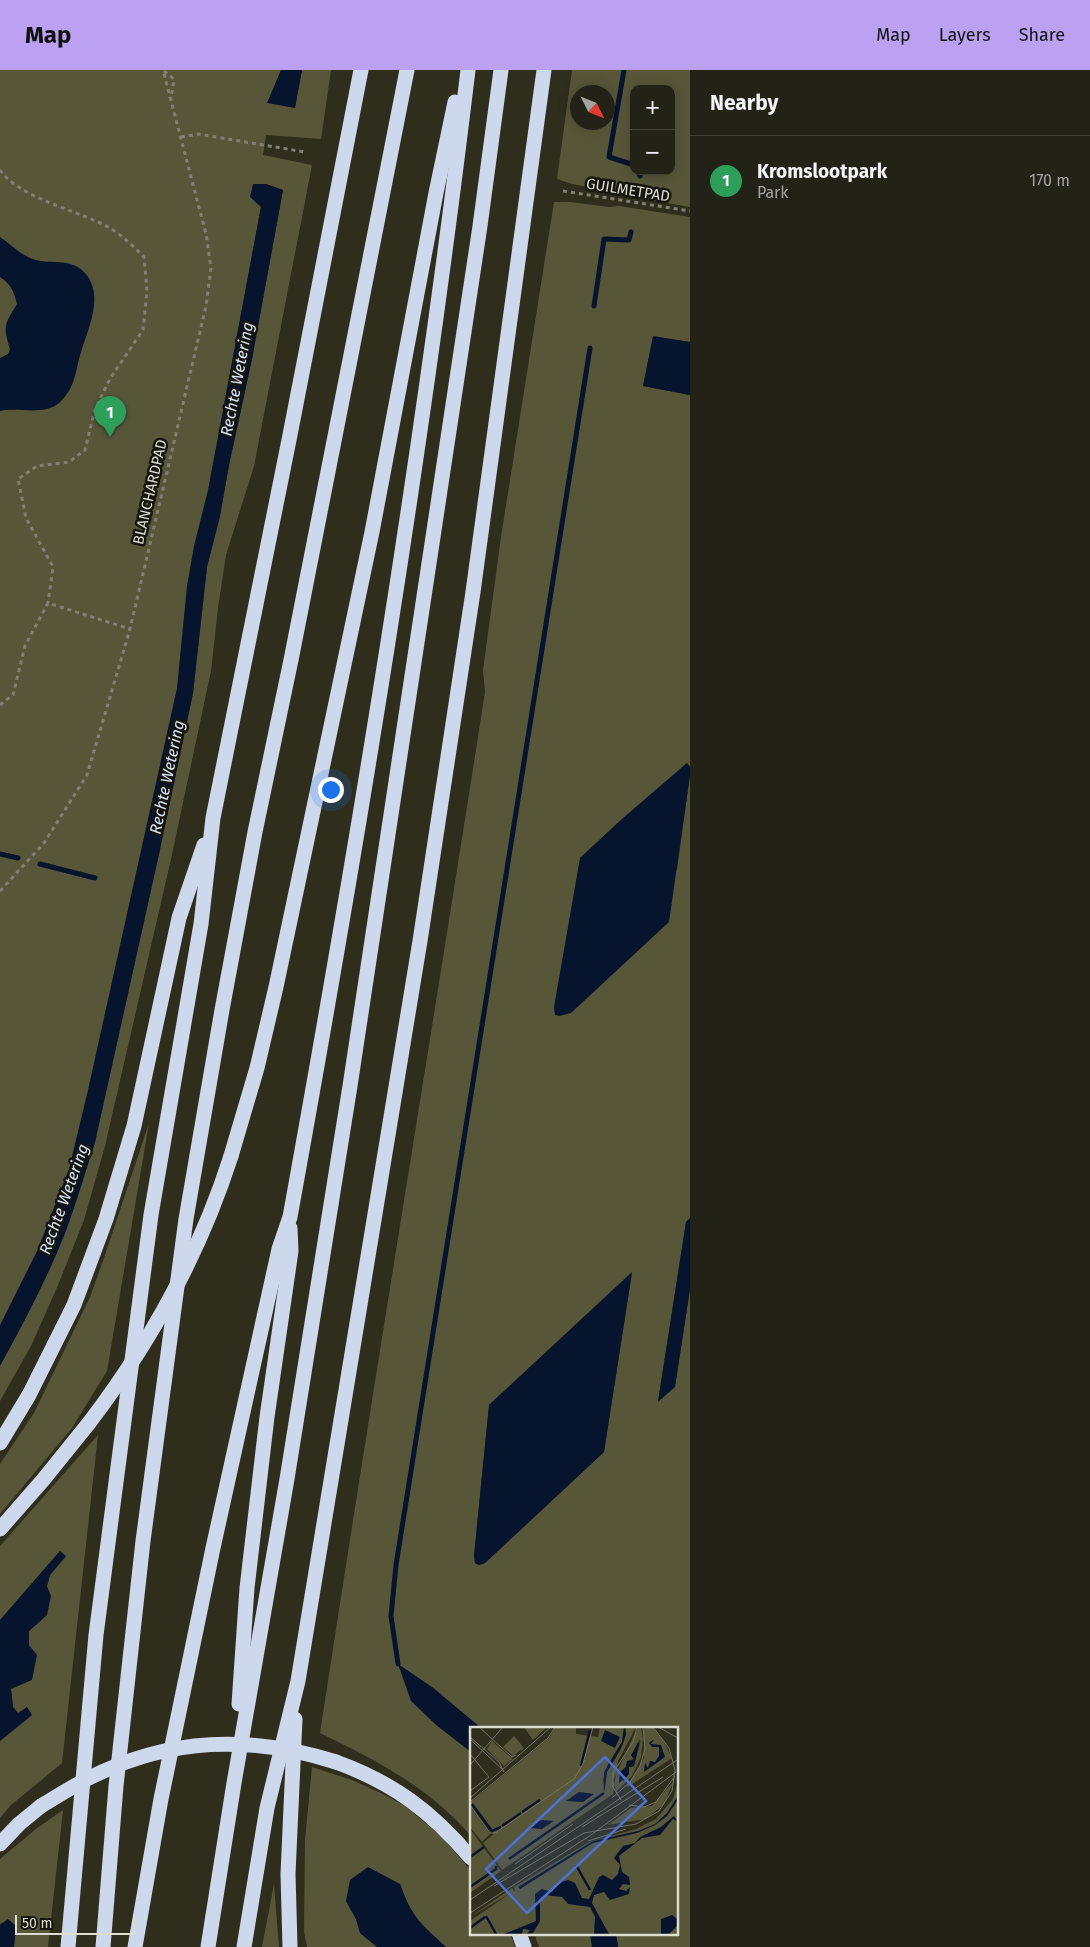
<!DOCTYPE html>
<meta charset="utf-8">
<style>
body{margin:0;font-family:"Fira Sans",sans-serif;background:#2b2a1f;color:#f1f3f6}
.controls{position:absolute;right:15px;top:15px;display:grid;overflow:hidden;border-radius:10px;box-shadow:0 2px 12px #0003}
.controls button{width:45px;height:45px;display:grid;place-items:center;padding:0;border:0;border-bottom:1px solid #403f35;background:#232216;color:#f1f3f6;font:25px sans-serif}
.compass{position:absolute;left:570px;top:15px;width:45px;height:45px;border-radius:50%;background:#232216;box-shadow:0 2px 12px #0003;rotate:133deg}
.scale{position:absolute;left:15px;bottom:12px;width:120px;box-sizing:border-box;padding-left:5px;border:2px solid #dddcd1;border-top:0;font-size:14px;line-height:18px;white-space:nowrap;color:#dddcd1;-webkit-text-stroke:4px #16160e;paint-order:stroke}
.you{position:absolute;left:330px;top:719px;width:18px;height:18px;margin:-12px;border:4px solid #fff;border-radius:50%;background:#1a73e8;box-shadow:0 0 0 8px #1a73e833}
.badge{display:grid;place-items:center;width:32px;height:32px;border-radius:50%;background:#bca0f2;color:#fff;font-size:16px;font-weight:700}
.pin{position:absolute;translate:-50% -41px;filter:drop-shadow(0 1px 2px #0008)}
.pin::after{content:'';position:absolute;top:26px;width:18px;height:15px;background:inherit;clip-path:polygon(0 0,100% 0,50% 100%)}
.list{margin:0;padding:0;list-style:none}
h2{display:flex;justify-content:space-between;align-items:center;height:65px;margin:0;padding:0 20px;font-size:21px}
h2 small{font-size:16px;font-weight:400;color:#a3a4a1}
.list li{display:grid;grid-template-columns:32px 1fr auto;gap:15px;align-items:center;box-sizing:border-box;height:90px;padding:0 20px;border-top:1px solid #403f35}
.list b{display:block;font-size:19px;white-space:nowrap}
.list p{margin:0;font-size:16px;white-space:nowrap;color:#a3a4a1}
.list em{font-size:16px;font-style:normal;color:#a3a4a1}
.map{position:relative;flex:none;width:690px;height:1877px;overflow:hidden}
header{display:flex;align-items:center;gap:30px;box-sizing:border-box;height:70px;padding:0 25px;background:#bca0f2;color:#111}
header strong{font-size:24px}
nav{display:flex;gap:28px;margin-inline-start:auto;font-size:18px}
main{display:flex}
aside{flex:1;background:#232216}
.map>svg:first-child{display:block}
</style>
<header>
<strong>Map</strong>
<nav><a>Map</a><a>Layers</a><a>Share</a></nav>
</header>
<main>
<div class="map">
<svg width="690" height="1877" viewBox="0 0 690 1877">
<rect width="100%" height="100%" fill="#2f2e1d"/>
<g fill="#585639" fill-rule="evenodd">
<path d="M0,0H281L273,20L295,37L302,0H331L321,69L266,65L263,85L312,95L254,396L226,485L218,538L211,601L171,789L105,1076L84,1150L58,1215L31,1276L0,1331V1295L21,1257L64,1165L95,1072L159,784L193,623L207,497L220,446L229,395L252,289L283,120L266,114H258L256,132L261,136L225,331L163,734L69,1132L0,1282Z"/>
<path d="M572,0H690V137L611,123V121L572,114L557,109ZM634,19H671V101H634ZM578,22H608V52H578Z"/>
<path d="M554,132H570L609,137L619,136L690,147V272L653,267L643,316L690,325V697L687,693L622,749L580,788L677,800L690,705V1148L686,1152L658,1331L675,1316L690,1219V1877H618L616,1863H676V1658H481L432,1617L435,1654L471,1682V1766C430,1718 376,1690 320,1663C373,1316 431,969 485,622L483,600L501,467ZM632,1203L604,1382L485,1493L479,1495L475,1493L474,1486L489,1335Z"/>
<path d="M149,1053L107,1301L72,1358L0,1444V1394L34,1343L90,1227L104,1188Z"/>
<path d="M98,1365L62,1693L11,1735L0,1748V1671L32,1645L18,1643L13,1637L11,1619L29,1575V1561L47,1545V1516L50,1505L66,1486L60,1481L0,1550V1476Z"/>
<path d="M312,1697L352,1710L383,1724L405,1736L442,1767L471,1801V1863H510L515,1877H446C421,1854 412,1848 400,1814L346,1831L356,1849L360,1863L377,1877H307L304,1861L305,1770Z"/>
<path d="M63,1740L48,1877H14L16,1856L1,1853L0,1855V1789L36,1759Z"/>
<path d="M274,1814L279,1877H262Z"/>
<path d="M534,1863H590L592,1877H539Z"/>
</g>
<g fill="#07142d">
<path d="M281,0H302L295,38L267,33Z"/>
<path d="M253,114H266L283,120L252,289L229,395L220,446L207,497L193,623L159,784L95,1072C85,1103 76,1135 64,1166C46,1211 23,1254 0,1296V1255L38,1179L69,1099L88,1020L177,618L187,516L194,476L208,420L261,137L250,127Z"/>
<path d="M0,167C9,173 18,182 28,187C44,196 67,187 82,200C106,222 89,256 81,282C75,301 76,318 59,333C44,346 18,337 0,341V288L8,284L10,279C3,256 4,255 17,234C14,222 11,214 0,207Z"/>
<path d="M653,266L690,272V325L643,316Z"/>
<path d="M687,693L690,697V705L669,852L571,943L559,946L555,945L554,937L580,788L622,749Z"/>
<path d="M690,1148V1219L675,1317L658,1332L686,1152Z"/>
<path d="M632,1202L604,1382L485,1493L479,1495L475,1493L474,1486L489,1335Z"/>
<path d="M60,1481L66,1486L50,1505L47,1516L51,1526L47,1545L29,1561V1575L37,1585L32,1610L11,1619L13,1637L18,1643L27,1637L32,1645L0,1671V1550Z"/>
<path d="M398,1594L432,1617L481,1658H471V1682L435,1654L411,1631Z"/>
<path d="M368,1797L400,1814C412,1848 421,1854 446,1877H377L360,1863L356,1849L346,1831L350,1810Z"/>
<path d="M8,1849L16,1856L14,1877H0V1855Z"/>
<path d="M590,1863H616L618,1877H592Z"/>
</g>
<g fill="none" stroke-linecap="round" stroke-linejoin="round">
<g stroke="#07142d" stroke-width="5">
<path d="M624,0L609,87L634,95"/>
<path d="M638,101L640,106"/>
<path d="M594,236L604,169L629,170L631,162"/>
<path d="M0,784L18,788"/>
<path d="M40,794L95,808"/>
<path d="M398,1594L391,1546L396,1495L590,278"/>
</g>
<g stroke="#818072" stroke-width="3" stroke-dasharray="4 4" stroke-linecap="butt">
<path d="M164,1L174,9L171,29"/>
<path d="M181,67L198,64L305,82"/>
<path d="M0,100C18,126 70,139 98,152C117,160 130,173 144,187L147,221L143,260L111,307L95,339L85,380L69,392L37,396L18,409L26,448L53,497L48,533"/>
<path d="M563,121L690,141"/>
<path d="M0,635L13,625L25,576L48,533L130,559"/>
<path d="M0,821L44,773L87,705L130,559L206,236L211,198L206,164L163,0"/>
</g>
<g stroke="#cdd8ec" stroke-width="15">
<path d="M231,1086L257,998L276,917L372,462L436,123L455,32"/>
<path d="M0,1373L29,1325L74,1235L106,1149L134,1056L179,848L204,775"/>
<path d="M0,1459L43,1410L89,1353"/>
<path d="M239,1634L247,1518L267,1347L291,1181L290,1158"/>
<path d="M336,1692C394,1713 432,1742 471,1788"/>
<path d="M0,1774L19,1754L41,1736"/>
<path d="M519,1863L524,1877"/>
<path d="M68,1877L96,1565L151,1145L201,854L213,748L289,370L361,0"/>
<path d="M103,1877L116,1716L143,1471L186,1149L222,940L255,762L291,590L407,0"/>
<path d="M135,1877L161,1729L213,1478L279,1179L290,1147C359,766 422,384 468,0"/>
<path d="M208,1877L234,1713L287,1409L350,1016L480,156L501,0"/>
<path d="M244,1877L267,1738L298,1611L420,871L473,522L544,0"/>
<path d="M290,1877L288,1804L295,1649"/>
</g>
<g stroke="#cdd8ec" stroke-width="15">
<path d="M89,1353C150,1273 200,1183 231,1086"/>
<path d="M41,1736C56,1727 72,1717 87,1709C170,1667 249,1665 336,1692"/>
</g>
</g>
<g text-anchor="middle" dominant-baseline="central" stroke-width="5" stroke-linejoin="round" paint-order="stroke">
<g font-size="15" fill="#dddcd1" stroke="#16160e">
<text transform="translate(628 120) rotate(9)">GUILMETPAD</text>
<text transform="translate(150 422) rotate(-77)">BLANCHARDPAD</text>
</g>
<g font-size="16" font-style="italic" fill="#d8e5fb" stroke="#16160e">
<text transform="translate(237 309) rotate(-79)">Rechte Wetering</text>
<text transform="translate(167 707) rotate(-78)">Rechte Wetering</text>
<text transform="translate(64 1129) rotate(-70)">Rechte Wetering</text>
</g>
</g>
<g transform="translate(470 1657)">
<rect width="208" height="208" fill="#2f2e1d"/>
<path d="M54,0H77L63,13ZM86,0H106V7L128,10L130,0H154L152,15L138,37L133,52L134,65L137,45L150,24L156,7V0H166L148,34L143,67L32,143L13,116L24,107L0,76L79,11ZM168,0H171L173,12L171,30L162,49L146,65L143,53ZM171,13L164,39L159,40V47L153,55L150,45L156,40L157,34L164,32L162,29ZM174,0H182L193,13L202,31L156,61L174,31ZM44,9L54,21L43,29L33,20ZM22,14L43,32L34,39L17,22ZM204,54L194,77L176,92L138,98L161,81L182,79ZM207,58V207H0V194L42,165L0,190L42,161L45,165L44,160L119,115L166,102L186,92L203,72ZM0,79L20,107L12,115L0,100ZM0,102L31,144L0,166L2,151Z" fill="#585639" fill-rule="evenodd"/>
<path d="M154,0L156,7L153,17L137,45L134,66V45L152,15ZM135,3L150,10L145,21L131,14ZM170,12L164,39L159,40V47L149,56L150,45L156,40L157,34L164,33L161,28ZM184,12L181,17L191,18L195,30L174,45L175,36L178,41L180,34L185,35L189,29V20H182L179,16ZM109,65L124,67L113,75L96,74ZM207,70V74L197,89L185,98L167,106L123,116L50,162L48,160L123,114L168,104L185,97L197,86ZM204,89L207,94L203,92L190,108L172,111L149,129L152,145L159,150L160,158L153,157L149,162L156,164L160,160L159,167L140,173L134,165L124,168L122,176L139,207H124L125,190L120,180L98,177L92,170L74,168L70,172V194L63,206L57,207L60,203L53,202L52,207H34L66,194L65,167L72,162L82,165L88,156L98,153L105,156L112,171L119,172L129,150L133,148L142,153L148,147L150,138L144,131L153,119L165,116L170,110L191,100ZM71,93L84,94L72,102L60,101ZM202,188L207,192V199L199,207H191V192Z" fill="#07142d"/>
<path fill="none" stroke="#07142d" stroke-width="2.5" d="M111,39L120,3M2,77L22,104L31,100M52,85L70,73M32,99L51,86M0,130L14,120M39,132L134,66M106,138L120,163M0,160L26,142V139M16,189L26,207M0,201L15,190"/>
<path fill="none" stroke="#757465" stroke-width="1" d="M9,0L42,30L46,28M188,0L208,11M0,10L29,35L34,45M0,12L34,44M0,27L19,50L0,64M0,38L33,0M0,71L81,0M142,71L160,55L170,39L175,22L173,0M151,73L143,60V46L163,15L167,0M0,75L78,11L85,0M0,78L20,106H25L104,52L113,37L123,0M159,78L174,80L186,75L205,49M112,100L193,50M118,114L156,102M45,137L103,97M24,159L114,106L166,97L189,84L202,64L205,43L199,21L183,0M0,173L207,33M0,186L121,108L206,45"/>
<path fill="#4d72d6" fill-opacity="0.15" stroke="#4d72d6" stroke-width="2.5" d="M135,30L176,74L57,186L16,142Z"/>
<rect width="208" height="208" fill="none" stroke="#dddcd1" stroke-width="2.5"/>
</g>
</svg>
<div class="controls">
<button>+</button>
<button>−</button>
</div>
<svg class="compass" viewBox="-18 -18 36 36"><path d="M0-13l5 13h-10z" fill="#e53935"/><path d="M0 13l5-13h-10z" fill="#a3a4a1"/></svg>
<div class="scale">50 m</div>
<div class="you"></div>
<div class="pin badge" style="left:110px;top:367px;background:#2e9e5b">1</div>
</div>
<aside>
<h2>Nearby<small></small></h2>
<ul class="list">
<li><span class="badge" style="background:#2e9e5b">1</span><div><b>Kromslootpark</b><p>Park</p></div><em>170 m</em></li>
</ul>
</aside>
</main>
